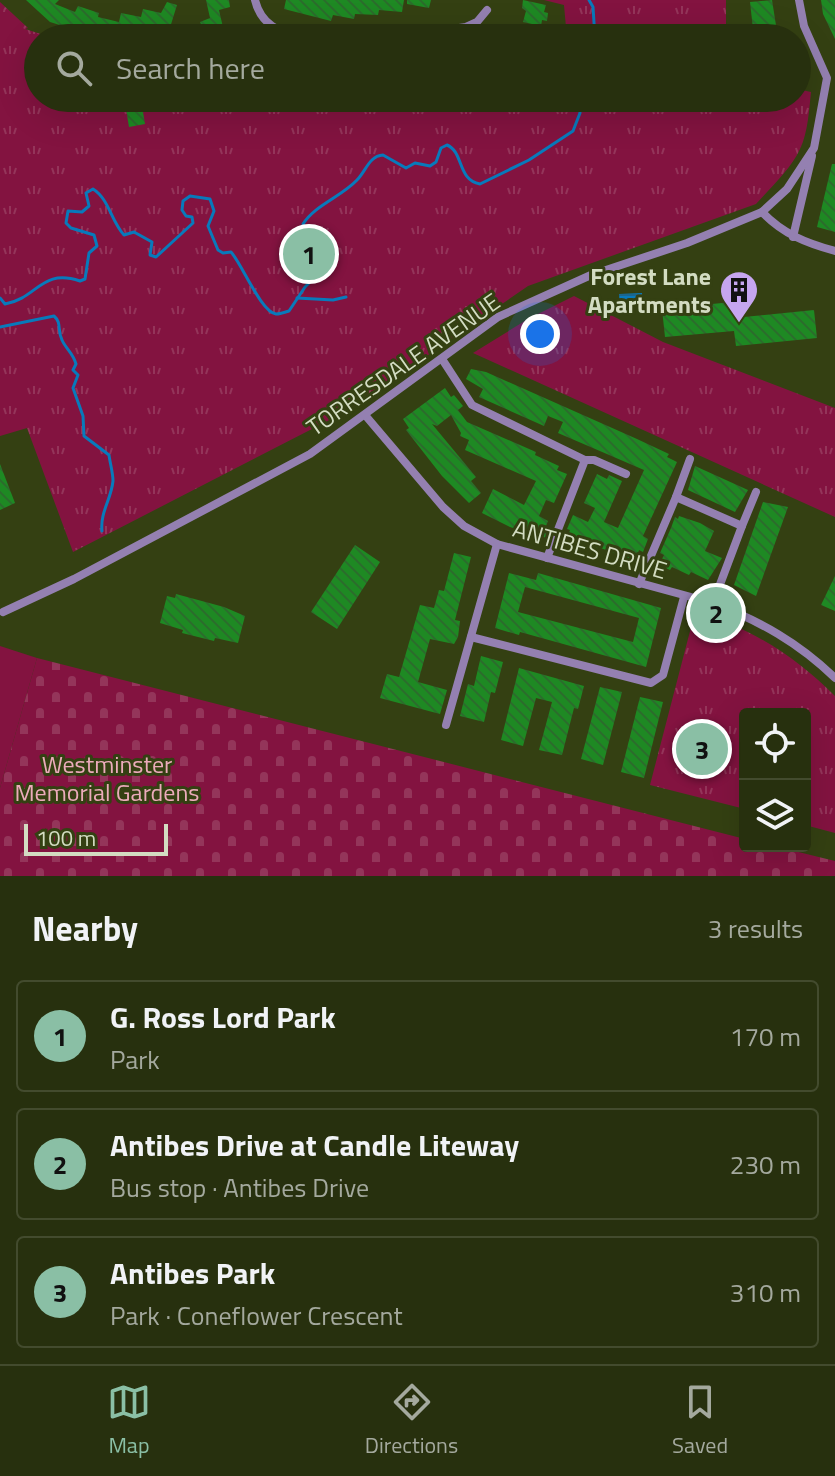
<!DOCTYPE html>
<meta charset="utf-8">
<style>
body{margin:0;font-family:"Titillium Web",sans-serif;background:#333c1c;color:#f1f3f6}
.controls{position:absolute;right:24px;bottom:24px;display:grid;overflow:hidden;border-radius:8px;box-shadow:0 8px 32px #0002}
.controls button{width:72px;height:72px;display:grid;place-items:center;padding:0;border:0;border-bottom:2px solid #434b2e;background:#27300e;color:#f1f3f6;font:40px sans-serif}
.scale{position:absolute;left:24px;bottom:20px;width:144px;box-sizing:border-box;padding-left:8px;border:4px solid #d3dcc2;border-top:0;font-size:22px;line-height:28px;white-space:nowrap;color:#d3dcc2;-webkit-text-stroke:6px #344012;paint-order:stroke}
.you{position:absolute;left:540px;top:334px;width:28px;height:28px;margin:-20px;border:6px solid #fff;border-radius:50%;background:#1a73e8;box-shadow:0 0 0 12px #1a73e833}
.badge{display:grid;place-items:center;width:52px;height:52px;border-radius:50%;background:#8abfa5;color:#111;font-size:26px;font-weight:700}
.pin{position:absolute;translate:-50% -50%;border:4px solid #fff;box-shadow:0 2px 8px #0006}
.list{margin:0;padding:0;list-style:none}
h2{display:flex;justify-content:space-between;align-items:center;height:104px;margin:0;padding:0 32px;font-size:34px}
h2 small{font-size:26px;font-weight:400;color:#a4a99e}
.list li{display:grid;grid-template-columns:52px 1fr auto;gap:24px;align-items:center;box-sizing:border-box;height:112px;margin:0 16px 16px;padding:0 16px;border:2px solid #434b2e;border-radius:8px}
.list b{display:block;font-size:30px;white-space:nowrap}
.list p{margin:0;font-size:26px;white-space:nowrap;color:#a4a99e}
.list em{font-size:26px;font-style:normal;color:#a4a99e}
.icon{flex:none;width:44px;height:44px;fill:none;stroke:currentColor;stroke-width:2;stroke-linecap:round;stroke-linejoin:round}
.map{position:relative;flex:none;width:835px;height:876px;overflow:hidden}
.search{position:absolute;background:#27300e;box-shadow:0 8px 32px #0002;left:24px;right:24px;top:24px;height:88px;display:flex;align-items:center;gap:20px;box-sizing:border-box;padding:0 28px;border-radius:44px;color:#a4a99e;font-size:30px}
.sheet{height:488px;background:#27300e}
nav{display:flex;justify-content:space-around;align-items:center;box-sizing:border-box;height:112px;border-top:2px solid #434b2e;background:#27300e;font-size:22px;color:#a4a99e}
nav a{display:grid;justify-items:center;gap:4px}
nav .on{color:#8abfa5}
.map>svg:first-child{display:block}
</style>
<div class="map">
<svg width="835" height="876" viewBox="0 0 835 876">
<defs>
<pattern id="forest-crowns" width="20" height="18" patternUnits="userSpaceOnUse" patternTransform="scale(2)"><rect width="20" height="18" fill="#831340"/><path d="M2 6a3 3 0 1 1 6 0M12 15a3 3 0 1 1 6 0" fill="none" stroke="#94355a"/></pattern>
<pattern id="cemetery-stones" width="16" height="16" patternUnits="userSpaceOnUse" patternTransform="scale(2)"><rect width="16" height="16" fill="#831340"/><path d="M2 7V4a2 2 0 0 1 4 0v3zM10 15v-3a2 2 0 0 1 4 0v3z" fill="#94355a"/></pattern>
<pattern id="park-tufts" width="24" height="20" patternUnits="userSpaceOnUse" patternTransform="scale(2)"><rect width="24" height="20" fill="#831340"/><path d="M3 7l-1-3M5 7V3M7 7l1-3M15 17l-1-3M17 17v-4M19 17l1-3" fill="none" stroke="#94355a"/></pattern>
<pattern id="water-rules" width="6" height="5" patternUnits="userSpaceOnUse" patternTransform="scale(2)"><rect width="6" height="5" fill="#087abb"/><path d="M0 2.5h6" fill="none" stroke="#1b668e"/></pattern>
<pattern id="building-back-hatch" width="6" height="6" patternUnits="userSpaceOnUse" patternTransform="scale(2)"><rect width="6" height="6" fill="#1e8923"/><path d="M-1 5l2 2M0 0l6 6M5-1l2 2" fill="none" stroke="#2b6d2c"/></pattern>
</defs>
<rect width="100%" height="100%" fill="#344012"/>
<path fill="#831340" d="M0,646L37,658L0,788Z"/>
<path fill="url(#forest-crowns)" d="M0,2L28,28L0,38Z"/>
<path fill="url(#cemetery-stones)" d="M37,658L745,839V846H774L835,861V876H0V788Z"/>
<g fill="url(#park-tufts)">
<path d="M544,0H726V38H567L564,5Z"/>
<path d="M0,8L7,23L53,38H38V98H313L331,100L797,98V89L811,92C809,110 808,132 800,149C791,169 771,187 756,204L528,286L347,411L73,552L27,428L0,436Z"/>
<path d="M574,296L663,342L835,408V517L473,353L528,319Z"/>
<path d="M695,612C750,627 795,656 835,696V833L805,825V714H745V809L650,785Z"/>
</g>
<path fill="url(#water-rules)" d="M642,293L643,304L620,306L619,294Z"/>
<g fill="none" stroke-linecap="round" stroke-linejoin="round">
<g stroke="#087abb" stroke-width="3">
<path d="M589,0L593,7L595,38"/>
<path d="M0,298L5,304C38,298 41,268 80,281L85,279L89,253L97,246L94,235L71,228L66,223L68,211L82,212L89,206L86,193L93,189C109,199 111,221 124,235L134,232L152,242L150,255L156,257L193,223L192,217L186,216L182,210L183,201L190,196L210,199L214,211L208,226L218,250L223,253L231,252C242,264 261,312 276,314C279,314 286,312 289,311L305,287L324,268L327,261L325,251L307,235L303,224C315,205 341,197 357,180C366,171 369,156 383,155L406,168L415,163L430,166L436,162L441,148L447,145C464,152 457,180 480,184L529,160L573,131L580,113L579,98"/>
<path d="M297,298L333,300L346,297"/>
<path d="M0,327L54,316C62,323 57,330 62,340C66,349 73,353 76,364L73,370L78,375L73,388L83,416L84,436L109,455C110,463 113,473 113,481C111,500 100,512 102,531"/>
</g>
</g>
<g fill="url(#building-back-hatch)" fill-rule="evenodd">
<path d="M26,0H59L55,4L75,12L78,6L99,13L98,17L119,22L121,13L141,17L143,9L161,13L167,2L177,5L168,34L147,29L146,36L125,31L123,38H101L50,22Z"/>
<path d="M206,0H229L230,7L219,10L225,36L201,38L199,31L203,29L200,22L210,18Z"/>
<path d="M286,0H404L402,12L379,10L378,15L355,14L354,19L333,15L331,21L284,9Z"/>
<path d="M407,0H431L429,8L407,4Z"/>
<path d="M523,0L546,5L544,12L548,13L547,21L542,20L541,26L523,22L526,11L522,8Z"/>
<path d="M772,0L778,38H754L750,2Z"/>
<path d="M821,0H835V39L823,14Z"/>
<path d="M142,106L145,124L129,127L126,109Z"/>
<path d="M832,164H835V232L817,227Z"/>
<path d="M742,301L744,317L814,310L817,338L736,346L734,331L665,337L662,309Z"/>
<path d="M471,369L486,372L637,439L669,454L667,457L677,462L643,536L648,539L643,552L639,550L635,561L598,547L596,551L578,543L577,546L566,541L570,530L567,529L573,515L588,522L595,508L584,503L597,474L607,479L609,475L622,481L604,522L618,528L644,470L558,433L563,422L548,416L544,426L479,397L483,389L466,379Z"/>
<path d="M445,388L451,397L454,395L463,406L458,410L467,422L536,452L535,455L559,466L557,470L567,474L554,503L546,500L539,516L548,521L546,526L551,528L546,538L529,530L528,533L510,527L482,513L493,489L524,505L536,481L465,450L469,440L460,436L461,433L451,415L437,426L432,424L476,477L471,481L481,493L469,503L442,476L406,430L409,428L403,419Z"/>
<path d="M0,464L15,503L0,510Z"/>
<path d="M695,466L748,490L735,512L688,490Z"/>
<path d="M763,502L788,507L756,596L734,585Z"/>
<path d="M679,516L700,523L714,531L705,551L722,558L708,580L691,572L689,575L672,567L670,570L659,565L664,555L660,553L671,528L675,517L678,519Z"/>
<path d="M355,545L380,562L337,629L311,612Z"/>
<path d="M454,553L471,557L455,620L460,621L458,637L454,644L430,639L418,682L447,690L440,714L380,698L387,674L399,677L420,605L434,608L439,590L444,591Z"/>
<path d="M509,573L536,580L538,573L661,608L646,667L520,632L519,635L495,628ZM525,587L639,618L633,642L518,612Z"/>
<path d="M835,576V611L821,605Z"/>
<path d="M176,594L224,607L245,616L238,643L215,638L214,641L182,633L183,630L160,623L167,596L175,598Z"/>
<path d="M481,656L503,662L495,693L491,692L484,722L460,716L468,684L474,686Z"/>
<path d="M519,668L584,686L578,709L574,708L562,755L539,750L552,702L536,698L523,746L501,740Z"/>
<path d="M600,687L622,692L603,765L581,759Z"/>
<path d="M640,697L663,702L644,778L621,772Z"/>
</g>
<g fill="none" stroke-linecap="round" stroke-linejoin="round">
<g stroke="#9480b1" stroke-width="8">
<path d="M255,0C261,25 279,32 302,38"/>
<path d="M391,38L466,27L477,22L487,10"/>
<path d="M762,212C783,234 806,243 835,251"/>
<path d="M793,237L812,156"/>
<path d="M442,359L472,405L585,460L547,558"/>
<path d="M365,415L443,507L464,526L497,544L713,603C760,621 799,643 835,678"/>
<path d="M585,460H594L626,474"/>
<path d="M676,497L690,459"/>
<path d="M742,526L756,492"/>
<path d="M639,584L676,497L742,526L713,603"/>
<path d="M3,612L74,579L310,454L498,317L591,275L687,243L762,212L787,189L814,148L827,78L804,26L799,0"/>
<path d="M471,637L651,683L663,675L684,597"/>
<path d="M446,725L497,544"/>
</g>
</g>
<defs>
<g id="building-pin" transform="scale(2)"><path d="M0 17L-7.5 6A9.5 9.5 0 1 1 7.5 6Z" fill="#c6a6f0" stroke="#344012"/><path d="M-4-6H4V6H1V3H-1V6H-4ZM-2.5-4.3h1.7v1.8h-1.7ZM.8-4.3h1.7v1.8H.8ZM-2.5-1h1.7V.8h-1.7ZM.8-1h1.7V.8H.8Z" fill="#111"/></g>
</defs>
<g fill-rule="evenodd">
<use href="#building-pin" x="739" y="290"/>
</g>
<g text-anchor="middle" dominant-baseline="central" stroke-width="6" stroke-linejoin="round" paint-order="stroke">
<g font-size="24" font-weight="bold" fill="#d3dcc2" stroke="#344012" text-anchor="end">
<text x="711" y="276">Forest Lane<tspan x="711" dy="28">Apartments</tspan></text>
</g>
<g font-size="24" fill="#d3dcc2" stroke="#344012">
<text transform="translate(403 364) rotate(-35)">TORRESDALE AVENUE</text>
<text transform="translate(590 549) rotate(16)">ANTIBES DRIVE</text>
</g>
<g font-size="24" fill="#ecabbb" stroke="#344012">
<text x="107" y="764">Westminster<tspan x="107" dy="28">Memorial Gardens</tspan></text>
</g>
</g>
</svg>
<div class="controls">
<button><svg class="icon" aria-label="locate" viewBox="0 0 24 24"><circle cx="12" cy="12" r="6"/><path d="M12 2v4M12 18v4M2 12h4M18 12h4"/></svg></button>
<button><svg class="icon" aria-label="layers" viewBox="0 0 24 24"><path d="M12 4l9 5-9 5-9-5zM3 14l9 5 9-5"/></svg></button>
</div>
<div class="scale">100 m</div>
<div class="you"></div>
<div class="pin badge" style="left:309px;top:254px">1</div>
<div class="pin badge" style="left:716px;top:613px">2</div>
<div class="pin badge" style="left:702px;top:749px">3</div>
<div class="search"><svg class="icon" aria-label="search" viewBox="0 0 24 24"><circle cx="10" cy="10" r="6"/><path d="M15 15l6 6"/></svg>Search here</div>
</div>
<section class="sheet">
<h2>Nearby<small>3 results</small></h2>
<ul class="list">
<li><span class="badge">1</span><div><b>G. Ross Lord Park</b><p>Park</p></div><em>170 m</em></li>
<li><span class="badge">2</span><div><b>Antibes Drive at Candle Liteway</b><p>Bus stop · Antibes Drive</p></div><em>230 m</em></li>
<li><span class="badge">3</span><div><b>Antibes Park</b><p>Park · Coneflower Crescent</p></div><em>310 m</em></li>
</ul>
</section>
<nav>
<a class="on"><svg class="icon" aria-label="map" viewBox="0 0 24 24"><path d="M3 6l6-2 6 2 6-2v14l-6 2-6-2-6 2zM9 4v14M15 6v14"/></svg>Map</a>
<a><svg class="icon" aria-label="directions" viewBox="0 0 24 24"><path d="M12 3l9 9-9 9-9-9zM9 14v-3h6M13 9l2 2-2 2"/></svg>Directions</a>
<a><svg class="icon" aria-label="saved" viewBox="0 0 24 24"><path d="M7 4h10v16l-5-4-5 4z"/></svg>Saved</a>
</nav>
